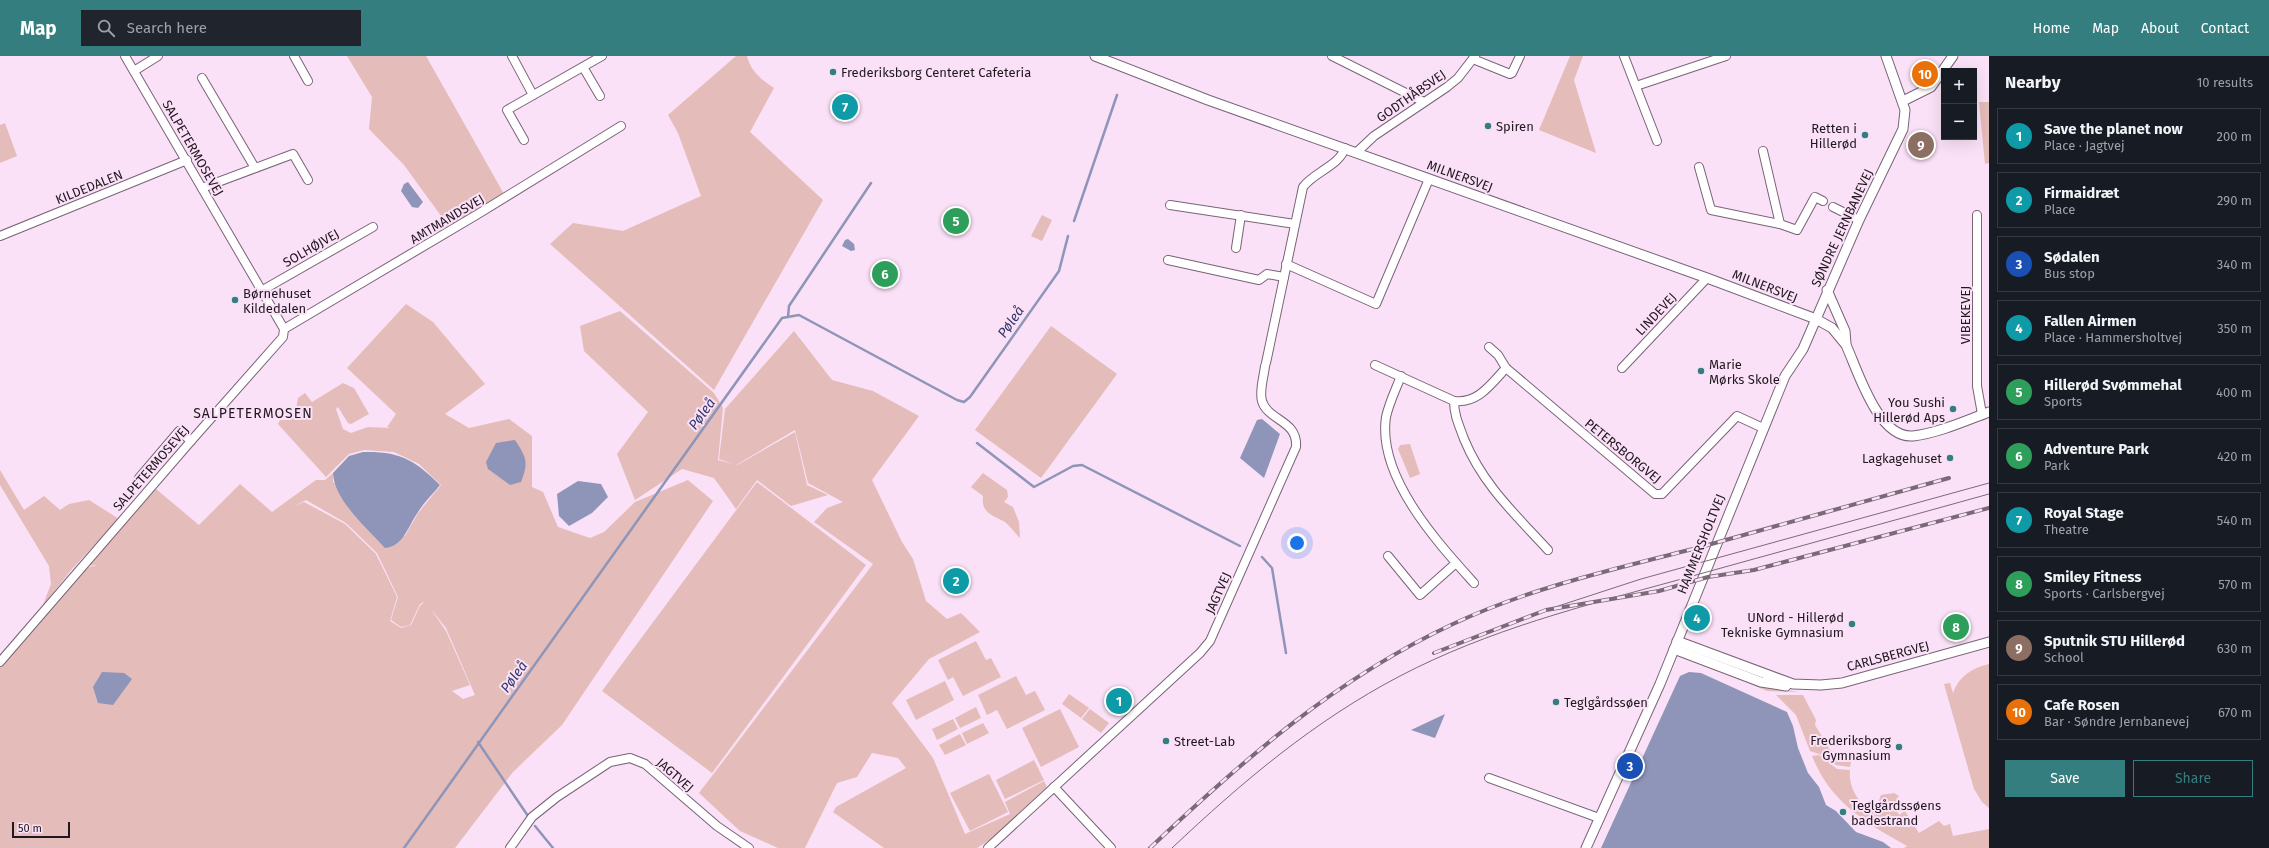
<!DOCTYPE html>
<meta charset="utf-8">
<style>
body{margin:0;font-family:"Fira Sans",sans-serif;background:#20242c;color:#f1f3f6}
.controls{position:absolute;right:12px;top:12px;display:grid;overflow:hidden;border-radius:0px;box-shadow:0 4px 16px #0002}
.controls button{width:36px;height:36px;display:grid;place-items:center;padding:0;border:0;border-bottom:1px solid #363941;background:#171b24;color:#f1f3f6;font:20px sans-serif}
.scale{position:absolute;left:12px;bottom:10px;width:58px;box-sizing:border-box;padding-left:4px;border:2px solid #20171f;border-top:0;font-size:11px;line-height:14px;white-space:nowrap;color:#20171f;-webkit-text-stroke:3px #fae1f7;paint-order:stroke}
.you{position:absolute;left:1297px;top:487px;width:14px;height:14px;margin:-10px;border:3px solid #fff;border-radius:50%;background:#1a73e8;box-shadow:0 0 0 6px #1a73e833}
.badge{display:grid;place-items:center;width:26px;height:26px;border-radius:50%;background:#357e80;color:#fff;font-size:13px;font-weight:700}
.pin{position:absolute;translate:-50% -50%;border:2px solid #fff;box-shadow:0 1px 4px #0006}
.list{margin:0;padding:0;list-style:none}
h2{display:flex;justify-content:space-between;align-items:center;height:52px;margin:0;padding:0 16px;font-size:17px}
h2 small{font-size:13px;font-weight:400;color:#9ea1a6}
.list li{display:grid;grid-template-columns:26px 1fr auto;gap:12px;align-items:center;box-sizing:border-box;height:56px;margin:0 8px 8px;padding:0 8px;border:1px solid #363941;border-radius:0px}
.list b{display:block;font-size:15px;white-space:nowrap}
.list p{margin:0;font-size:13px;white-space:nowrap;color:#9ea1a6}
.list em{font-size:13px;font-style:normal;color:#9ea1a6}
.actions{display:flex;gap:8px;padding:12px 16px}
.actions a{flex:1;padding:9px 0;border:1px solid #357e80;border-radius:0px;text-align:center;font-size:14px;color:#357e80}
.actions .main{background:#357e80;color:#fff}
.icon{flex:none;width:22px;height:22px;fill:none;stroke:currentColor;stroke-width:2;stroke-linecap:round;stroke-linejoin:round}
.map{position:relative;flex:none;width:1989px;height:792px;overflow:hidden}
header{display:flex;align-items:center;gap:24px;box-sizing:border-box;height:56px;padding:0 20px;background:#357e80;color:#fff}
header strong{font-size:19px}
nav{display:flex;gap:22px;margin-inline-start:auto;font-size:14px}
.search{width:280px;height:36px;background:#20242c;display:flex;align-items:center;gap:10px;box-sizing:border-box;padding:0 14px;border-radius:0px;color:#9ea1a6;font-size:15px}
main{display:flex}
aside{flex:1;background:#171b24}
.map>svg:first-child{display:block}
</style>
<header>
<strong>Map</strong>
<div class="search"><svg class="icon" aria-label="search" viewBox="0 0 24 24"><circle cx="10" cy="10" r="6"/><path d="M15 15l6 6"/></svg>Search here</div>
<nav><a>Home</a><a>Map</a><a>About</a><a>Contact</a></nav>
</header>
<main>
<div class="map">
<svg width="1989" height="792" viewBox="0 0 1989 792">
<rect width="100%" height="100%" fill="#fae1f7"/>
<g fill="#e4bcba" fill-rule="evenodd">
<path d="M347,0H426L504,138L449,171L404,109L369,73L372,41Z"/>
<path d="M736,0H747C751,16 761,23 774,32L750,76L823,144L714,334L550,188L573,167L623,175L701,140L678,77L668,59Z"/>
<path d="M1570,0H1583L1574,24L1596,97L1539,74Z"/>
<path d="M1979,46H1989V107L1985,108Z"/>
<path d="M5,67L17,100L0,107V69Z"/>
<path d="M1042,159L1052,164L1042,185L1031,180Z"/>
<path d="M406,248L433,266L485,328L445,358L469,372L509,363L532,380V431L543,436L558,471L590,482L604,476L635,446L688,424L713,445L562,669L513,716L455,792H0V611L85,512L98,509L86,510L156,433L199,469L240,428L272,456L316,424H325L333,417V426L405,480L418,457L441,429L419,408L394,396L364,394L349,398L326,421L278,368L280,364H288L295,359L298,342L305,337L312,346L343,327L354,332L369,358L351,368L348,367L338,351L336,353L343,373L351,377L368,371L391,372L387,371L396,358L347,312ZM306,444L346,467L377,497L398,541L391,564L401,571L410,569L420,548L425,545L420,550L411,569L401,572L390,565L397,541L376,498L345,468L304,446L293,451ZM430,552L446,572L475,639L463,643L452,635L470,629L446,575Z"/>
<path d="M620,255L714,337L723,352L718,404L737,409L795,376L807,429L828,439L791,450L757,424L736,453L714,422L682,413L635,444L617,398L648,356L584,295L580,270Z"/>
<path d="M1051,270L1117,318L1041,422L975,374Z"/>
<path d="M794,275L832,324L873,335L919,360L872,424L902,486L913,503L926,545L947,563L961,557L980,576L929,603L892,647L933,702L965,778L1010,758L1005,746L1044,725L1047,731L991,783L977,792H884L833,756L836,751L906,712L898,702L872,697L857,721L837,727L805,792H778L740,775L699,737L873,508L814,466L827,452L843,446L808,427L795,374L736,409L719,403L725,353Z"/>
<path d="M1410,388L1420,418L1410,422L1398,393L1400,389Z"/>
<path d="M0,414L24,454L44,440L60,454L69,448L89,444L119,463L72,513L43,549L51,528L49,510L0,429Z"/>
<path d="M983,417L1007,434L1008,441L1004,446L1013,451L1019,466L1020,482C1015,477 1010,470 1005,466C993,459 981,458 983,440L971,431Z"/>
<path d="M757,426L866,509L712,717L602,635Z"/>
<path d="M976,585L986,604L991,602L1001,621L963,640L953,621L948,624L938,604Z"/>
<path d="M1989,608V752L1982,746L1974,733L1944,628L1950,627L1953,637C1959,620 1972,612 1989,608Z"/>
<path d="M1729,619L1765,631L1799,636L1767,635Z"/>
<path d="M1016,620L1026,639L1035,635L1045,654L1007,673L997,654L987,659L978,639Z"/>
<path d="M945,625L954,644L916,664L906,644Z"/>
<path d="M1069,638L1089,652L1081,662L1062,648Z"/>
<path d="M1776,639H1803L1816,664L1815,669L1830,694L1852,702L1850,711L1836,709L1825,700L1810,695L1796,659Z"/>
<path d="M976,651L981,662L960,672L955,662Z"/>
<path d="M1060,653L1079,691L1041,711L1022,672Z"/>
<path d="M1090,653L1109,667L1101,677L1082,663Z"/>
<path d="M953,663L958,673L937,684L932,673Z"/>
<path d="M983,667L989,677L967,688L962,677Z"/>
<path d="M960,678L966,689L945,699L939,689Z"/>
<path d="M1819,699L1837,713L1850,714C1848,729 1859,755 1877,750L1881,739L1894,737L1899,740L1897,742L1903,751L1900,749H1893L1899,759L1905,755L1919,777L1939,765L1944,770L1950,768L1953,780L1989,773V792H1904L1907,790C1865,766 1831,747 1812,700Z"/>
<path d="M1034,704L1044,724L1005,743L996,724Z"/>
<path d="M989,718L1008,756L970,775L950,737Z"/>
</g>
<g fill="#8e95b9">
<path d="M408,126L423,146L418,152L412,151L401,135L404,128Z"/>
<path d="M848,183L854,188L855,194L851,195L842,190L845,184Z"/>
<path d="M1262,363L1280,378L1264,422L1240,402L1257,364Z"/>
<path d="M515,384C526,401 529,406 521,426L510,429L488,413L486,406L496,387Z"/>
<path d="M363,396C400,395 415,404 440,429C433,438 424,446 418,456C408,470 404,490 385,492C367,472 334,444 333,417L349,400Z"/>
<path d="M578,425L601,428L608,441L592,457L569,470L559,460L557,438Z"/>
<path d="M102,616L124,617L132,623L113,649L98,647L93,631Z"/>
<path d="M1689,616L1701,617L1787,656L1793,670L1798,692L1808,717L1819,731L1826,749L1836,755L1856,776L1883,786L1891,792H1601L1680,620Z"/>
<path d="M1445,658L1435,682L1411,674Z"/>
</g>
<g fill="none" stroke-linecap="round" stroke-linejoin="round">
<g stroke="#8e95b9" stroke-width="2.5">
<path d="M1074,165L1117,39"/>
<path d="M788,261L789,250L871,127"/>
<path d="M977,387L1034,431L1073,410L1082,409L1240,490"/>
<path d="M1262,501L1272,512L1286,597"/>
<path d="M478,686L528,760"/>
<path d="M535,770L553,792"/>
<path d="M404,792L782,262L799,259L957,344L964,346L970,341L1059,215L1068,180"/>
</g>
<g stroke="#796377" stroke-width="10">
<g id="minor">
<path d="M294,0L308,25"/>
<path d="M512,0L533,39"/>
<path d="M1332,0L1424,46"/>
<path d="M1624,0L1657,85"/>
<path d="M1473,3L1510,18L1512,17L1520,0"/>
<path d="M583,11L600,40"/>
<path d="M134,15L158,0"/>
<path d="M202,22L255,112"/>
<path d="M1636,30L1726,0"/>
<path d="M524,84L507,54L602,0"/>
<path d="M1763,95L1780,168"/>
<path d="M1357,96L1374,80L1447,31L1458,22L1475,0"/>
<path d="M1699,111L1711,154L1780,168L1797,174L1815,141L1823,145"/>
<path d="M202,132L293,98L308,124"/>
<path d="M1170,149L1295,168"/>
<path d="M1833,151L1859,164"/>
<path d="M1977,159V330L1982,358"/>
<path d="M0,180L187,104"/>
<path d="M1236,192L1241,159"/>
<path d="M1168,204L1259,224L1267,218L1284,221"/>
<path d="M1286,208L1376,248L1429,123"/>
<path d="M261,235L373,171"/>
<path d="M284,273L478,158L621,70"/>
<path d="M1489,291L1498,299L1506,312L1655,438H1662L1737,360L1763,372"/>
<path d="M1266,307L1303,131C1314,116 1339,110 1345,92"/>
<path d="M1375,309L1454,345C1478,348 1491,328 1506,312"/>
<path d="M1622,312L1707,222"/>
<path d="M1401,320C1396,333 1389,347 1386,361C1377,421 1438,487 1474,527"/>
<path d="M1454,345C1454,359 1459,369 1464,383C1483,429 1515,458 1548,494"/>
<path d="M139,422L179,375L191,385"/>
<path d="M1388,500L1420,539L1456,507"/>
<path d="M0,606L191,385L283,281L284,273L125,0"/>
<path d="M1489,722L1599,762"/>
<path d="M1054,731L1111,792"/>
<path d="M510,792L532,761L557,741L610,706L630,702L645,708L717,770L749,792"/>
<path d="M988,792L1200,597L1210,585L1296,391C1298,364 1268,365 1262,345C1259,335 1264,320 1265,310"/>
</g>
</g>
<g stroke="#796377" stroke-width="11">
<g id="tertiary">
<path d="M1095,0L1208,44L1707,222L1816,263L1832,272L1846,289C1858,315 1878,383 1913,380C1938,377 1965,365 1989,356"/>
<path d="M1903,45L1931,31L1953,0"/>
<path d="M1827,234L1845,275L1846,288"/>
<path d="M1677,585L1793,628L1821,629L1842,627L1989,586"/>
<path d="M1674,593L1761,626L1786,630"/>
<path d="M1586,792L1660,628L1785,320L1803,293L1859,164L1903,73L1905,54L1886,0"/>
</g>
</g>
<use href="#minor" stroke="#fff" stroke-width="8"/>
<use href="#tertiary" stroke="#fff" stroke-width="9"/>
<g stroke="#7a6a78" stroke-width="1">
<path d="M1546,554L1641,523L1989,427"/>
<path d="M1172,792C1242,726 1314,665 1400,620C1488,574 1583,550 1678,524C1782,495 1885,467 1989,438"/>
</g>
<g stroke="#7a6a78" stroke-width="4">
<g id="rail">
<path d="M1434,597L1546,554L1659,535L1708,521L1754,514L1989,452"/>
<path d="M1150,792C1243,704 1335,623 1453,568C1530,532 1614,513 1697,492C1781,469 1865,445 1949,422"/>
</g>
</g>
<use href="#rail" stroke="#fae1f7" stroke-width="2.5" stroke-dasharray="8" stroke-linecap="butt"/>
</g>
<g fill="#357e80" stroke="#fae1f7" stroke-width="1.5">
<circle cx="833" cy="16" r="4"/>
<circle cx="1488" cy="70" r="4"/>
<circle cx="1865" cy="79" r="4"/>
<circle cx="235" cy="244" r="4"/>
<circle cx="1701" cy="315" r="4"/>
<circle cx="1953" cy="353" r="4"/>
<circle cx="1950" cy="402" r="4"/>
<circle cx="1852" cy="568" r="4"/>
<circle cx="1556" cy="646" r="4"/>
<circle cx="1166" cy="685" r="4"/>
<circle cx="1899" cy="691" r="4"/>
<circle cx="1843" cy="756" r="4"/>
</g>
<g text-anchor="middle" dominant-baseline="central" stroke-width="4" stroke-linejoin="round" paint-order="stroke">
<g font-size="13" fill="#20171f" stroke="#fae1f7" text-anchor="start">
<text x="841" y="16">Frederiksborg Centeret Cafeteria</text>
<text x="1496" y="70">Spiren</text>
<text x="1857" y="72" text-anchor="end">Retten i<tspan x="1857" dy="15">Hillerød</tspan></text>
<text x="243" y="237">Børnehuset<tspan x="243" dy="15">Kildedalen</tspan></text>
<text x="1709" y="308">Marie<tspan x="1709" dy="15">Mørks Skole</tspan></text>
<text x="1945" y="346" text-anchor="end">You Sushi<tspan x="1945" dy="15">Hillerød Aps</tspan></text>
<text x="1942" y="402" text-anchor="end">Lagkagehuset</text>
<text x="1844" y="561" text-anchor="end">UNord - Hillerød<tspan x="1844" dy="15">Tekniske Gymnasium</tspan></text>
<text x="1564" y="646">Teglgårdssøen</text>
<text x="1891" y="684" text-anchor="end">Frederiksborg<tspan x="1891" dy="15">Gymnasium</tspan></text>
<text x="1174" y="685">Street-Lab</text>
<text x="1851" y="749">Teglgårdssøens<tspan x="1851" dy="15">badestrand</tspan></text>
</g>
<g font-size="13" fill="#20171f" stroke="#fae1f7">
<text transform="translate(1411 40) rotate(-35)">GODTHÅBSVEJ</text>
<text transform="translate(193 92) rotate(60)">SALPETERMOSEVEJ</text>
<text transform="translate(1460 120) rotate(20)">MILNERSVEJ</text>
<text transform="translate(89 131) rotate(-22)">KILDEDALEN</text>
<text transform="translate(447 163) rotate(-31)">AMTMANDSVEJ</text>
<text transform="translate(1842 172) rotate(-65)">SØNDRE JERNBANEVEJ</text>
<text transform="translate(311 192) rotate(-30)">SOLHØJVEJ</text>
<text transform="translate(1765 230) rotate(21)">MILNERSVEJ</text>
<text transform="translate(1656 258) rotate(-47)">LINDEVEJ</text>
<text transform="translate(1965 259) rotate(-90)">VIBEKEVEJ</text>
<text transform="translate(1623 395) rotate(39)">PETERSBORGVEJ</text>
<text transform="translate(151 412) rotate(-49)">SALPETERMOSEVEJ</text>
<text transform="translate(1701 488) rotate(-68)">HAMMERSHOLTVEJ</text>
<text transform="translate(1218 537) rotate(-66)">JAGTVEJ</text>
<text transform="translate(1888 600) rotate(-15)">CARLSBERGVEJ</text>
<text transform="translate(675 719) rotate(41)">JAGTVEJ</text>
</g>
<g font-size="14" font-style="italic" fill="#33396a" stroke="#fae1f7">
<text transform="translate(1011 266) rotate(-55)">Pøleå</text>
<text transform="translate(702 358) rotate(-54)">Pøleå</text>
<text transform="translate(514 621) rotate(-54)">Pøleå</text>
</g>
<g font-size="14" letter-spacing="1" fill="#20171f" stroke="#fae1f7">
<text x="253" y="357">SALPETERMOSEN</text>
</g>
</g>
</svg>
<div class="controls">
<button>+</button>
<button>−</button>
</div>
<div class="scale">50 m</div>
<div class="you"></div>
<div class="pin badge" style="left:1119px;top:645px;background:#0f9aa8">1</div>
<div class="pin badge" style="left:956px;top:525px;background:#0f9aa8">2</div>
<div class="pin badge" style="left:1630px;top:710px;background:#1a4fb4">3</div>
<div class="pin badge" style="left:1697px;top:562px;background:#0f9aa8">4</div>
<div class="pin badge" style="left:956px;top:165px;background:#2e9e5b">5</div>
<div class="pin badge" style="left:885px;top:218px;background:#2e9e5b">6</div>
<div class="pin badge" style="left:845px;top:51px;background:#0f9aa8">7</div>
<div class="pin badge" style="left:1956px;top:571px;background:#2e9e5b">8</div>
<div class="pin badge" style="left:1921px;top:89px;background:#8d6e63">9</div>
<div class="pin badge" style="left:1925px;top:18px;background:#e8710a">10</div>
</div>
<aside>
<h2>Nearby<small>10 results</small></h2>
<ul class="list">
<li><span class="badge" style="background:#0f9aa8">1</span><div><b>Save the planet now</b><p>Place · Jagtvej</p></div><em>200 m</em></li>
<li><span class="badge" style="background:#0f9aa8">2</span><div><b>Firmaidræt</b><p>Place</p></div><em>290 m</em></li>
<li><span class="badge" style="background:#1a4fb4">3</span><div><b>Sødalen</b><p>Bus stop</p></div><em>340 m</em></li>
<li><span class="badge" style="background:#0f9aa8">4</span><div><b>Fallen Airmen</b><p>Place · Hammersholtvej</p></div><em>350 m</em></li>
<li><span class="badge" style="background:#2e9e5b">5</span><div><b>Hillerød Svømmehal</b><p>Sports</p></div><em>400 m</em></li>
<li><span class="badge" style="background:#2e9e5b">6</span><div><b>Adventure Park</b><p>Park</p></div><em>420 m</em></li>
<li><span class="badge" style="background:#0f9aa8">7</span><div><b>Royal Stage</b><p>Theatre</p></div><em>540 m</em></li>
<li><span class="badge" style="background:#2e9e5b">8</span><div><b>Smiley Fitness</b><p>Sports · Carlsbergvej</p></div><em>570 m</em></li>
<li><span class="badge" style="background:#8d6e63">9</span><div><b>Sputnik STU Hillerød</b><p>School</p></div><em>630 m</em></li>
<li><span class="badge" style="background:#e8710a">10</span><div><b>Cafe Rosen</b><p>Bar · Søndre Jernbanevej</p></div><em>670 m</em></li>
</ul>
<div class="actions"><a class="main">Save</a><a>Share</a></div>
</aside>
</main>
